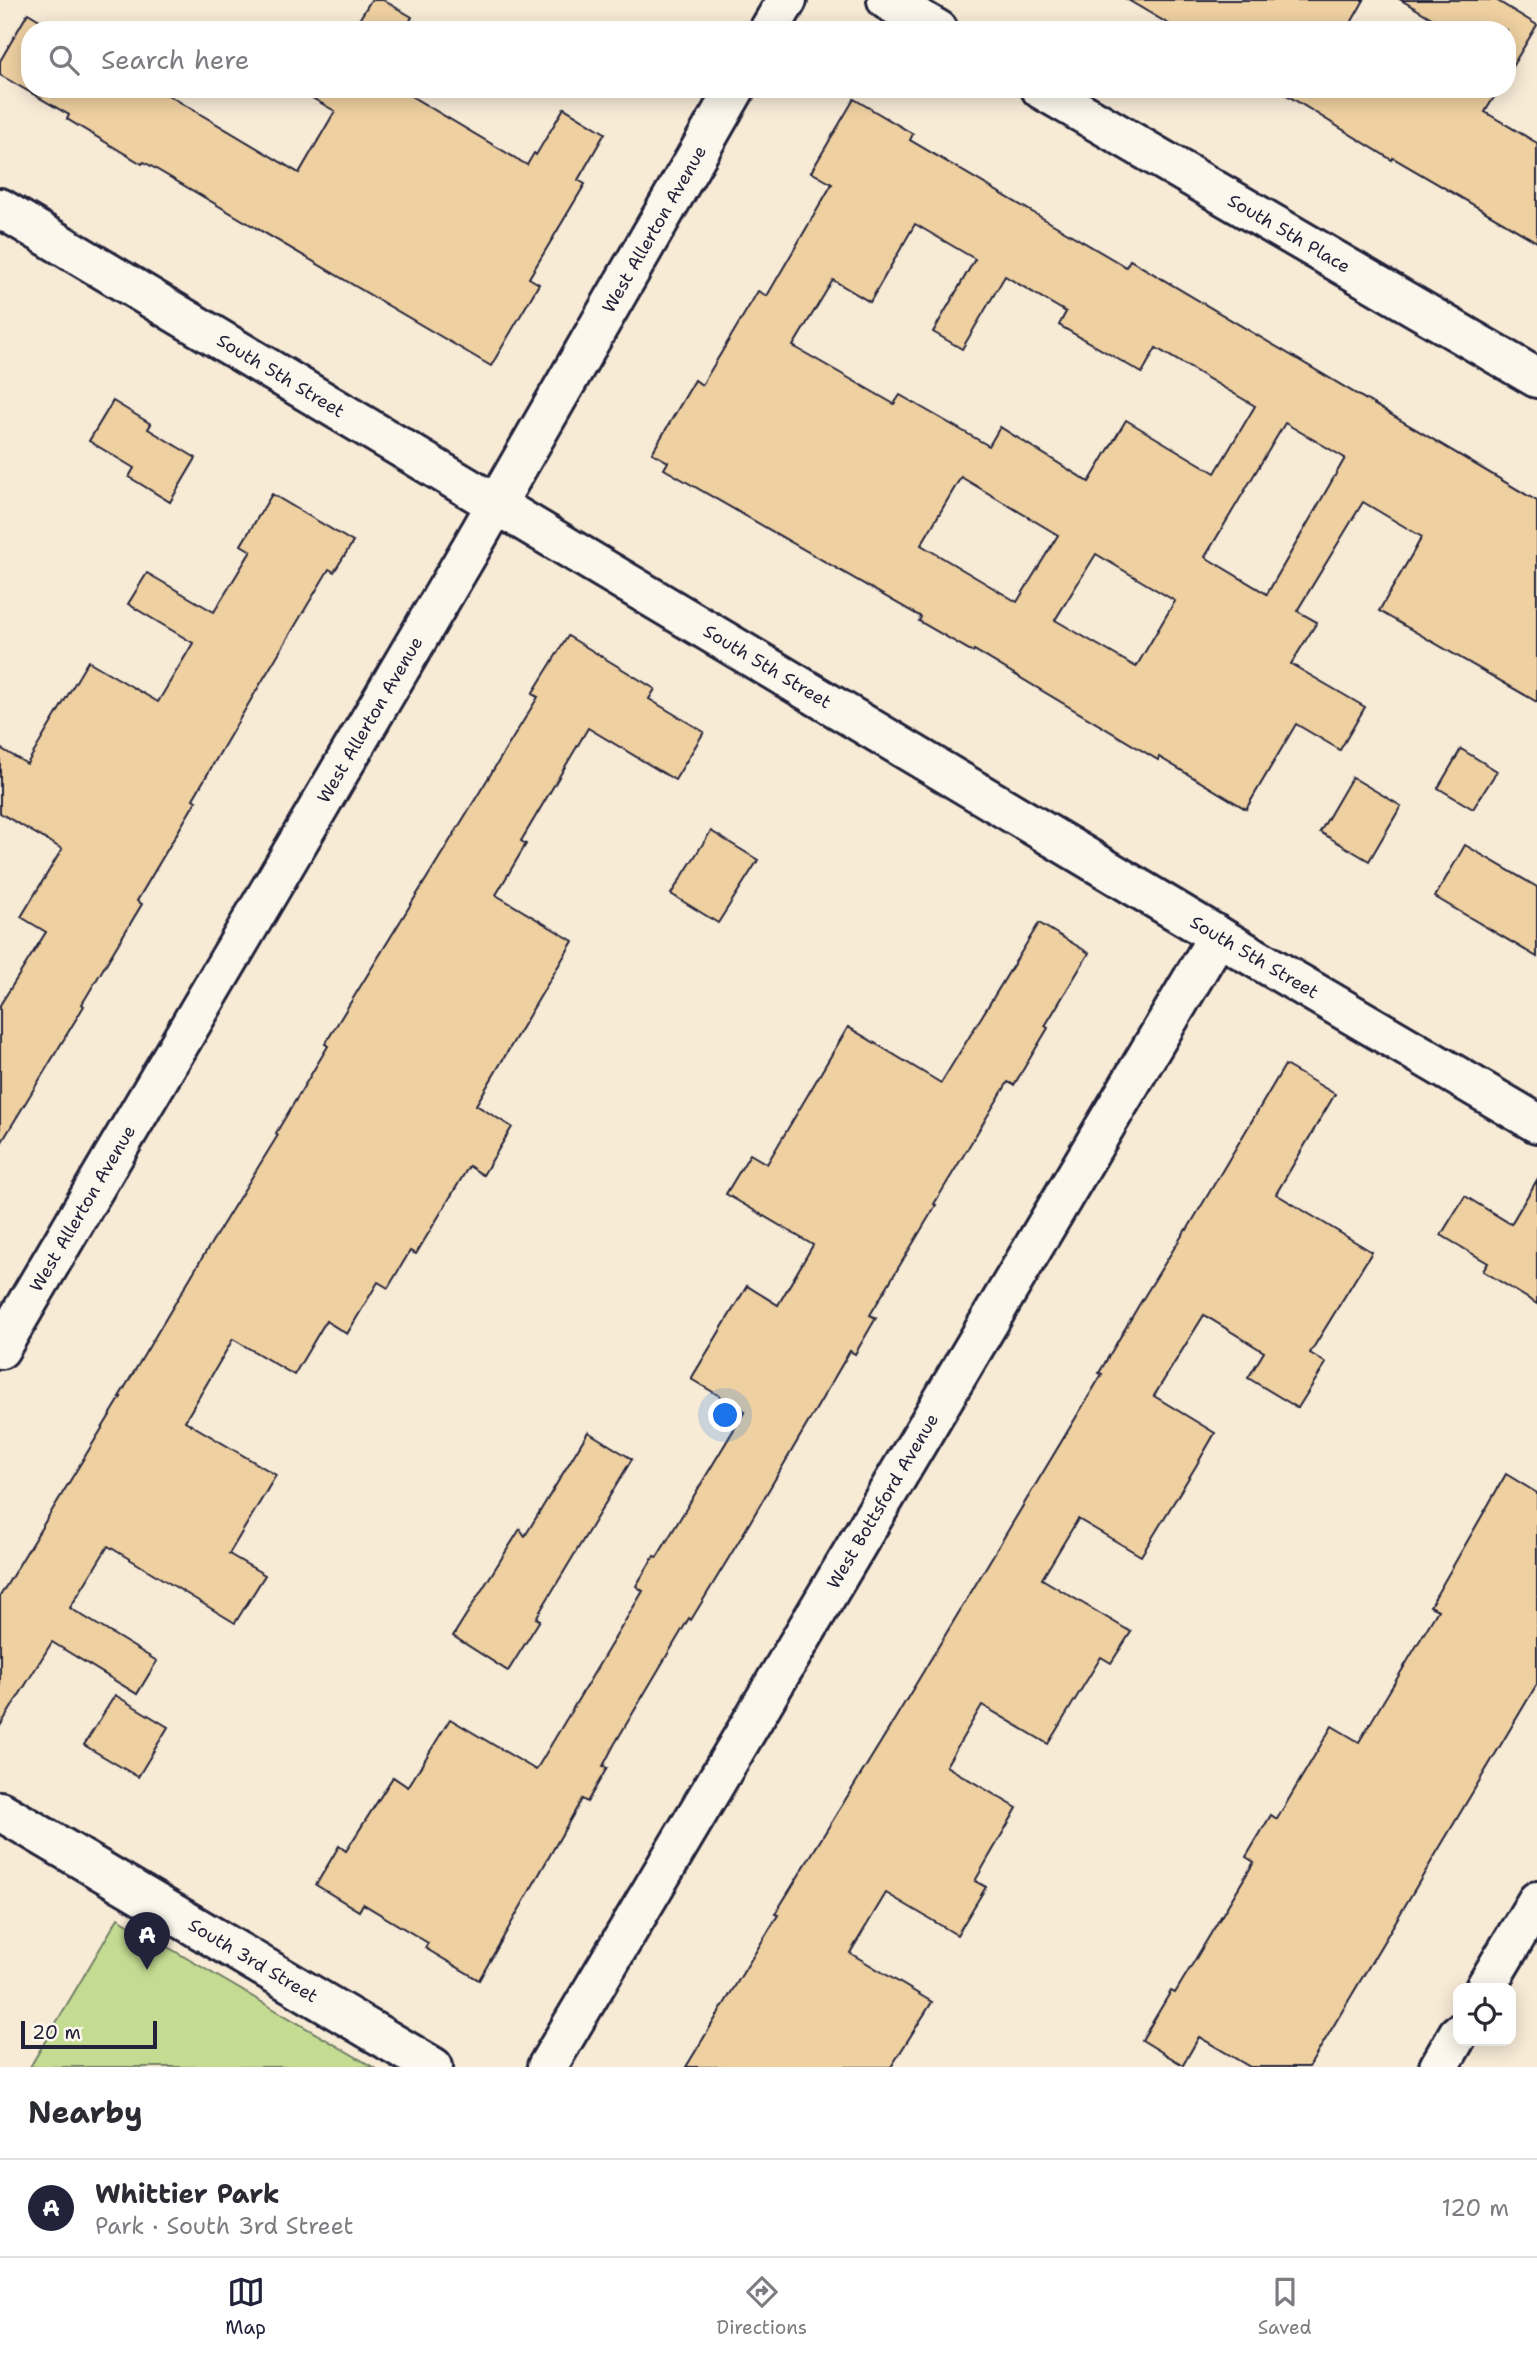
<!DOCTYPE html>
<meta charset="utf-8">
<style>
body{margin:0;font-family:"Shantell Sans",sans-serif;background:#f2f2f3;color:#2b2b33}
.controls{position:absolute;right:21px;bottom:21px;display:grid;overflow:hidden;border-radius:14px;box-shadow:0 4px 18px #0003}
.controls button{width:63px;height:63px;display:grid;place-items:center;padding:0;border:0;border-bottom:2px solid #e1e1e2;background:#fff;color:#2b2b33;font:35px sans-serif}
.scale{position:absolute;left:21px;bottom:18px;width:136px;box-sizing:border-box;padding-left:7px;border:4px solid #22223b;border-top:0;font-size:19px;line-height:24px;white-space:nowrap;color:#22223b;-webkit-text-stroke:5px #fbf7ec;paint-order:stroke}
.you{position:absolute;left:726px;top:1416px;width:24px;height:24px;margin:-18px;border:5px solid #fff;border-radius:50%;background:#1a73e8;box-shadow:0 0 0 10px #1a73e833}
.badge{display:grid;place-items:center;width:46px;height:46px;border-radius:50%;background:#22223b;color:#fff;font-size:23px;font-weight:700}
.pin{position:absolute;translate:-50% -58px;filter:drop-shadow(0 2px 4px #0008)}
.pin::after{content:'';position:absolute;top:37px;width:24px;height:21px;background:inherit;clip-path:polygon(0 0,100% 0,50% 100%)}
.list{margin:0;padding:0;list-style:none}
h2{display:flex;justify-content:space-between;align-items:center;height:91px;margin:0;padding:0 28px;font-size:30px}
h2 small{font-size:23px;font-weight:400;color:#7c7c81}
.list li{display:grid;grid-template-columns:46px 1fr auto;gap:21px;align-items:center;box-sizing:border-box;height:98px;padding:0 28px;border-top:2px solid #e1e1e2}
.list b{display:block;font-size:26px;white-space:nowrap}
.list p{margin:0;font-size:23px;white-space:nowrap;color:#7c7c81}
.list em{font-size:23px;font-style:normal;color:#7c7c81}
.icon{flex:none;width:38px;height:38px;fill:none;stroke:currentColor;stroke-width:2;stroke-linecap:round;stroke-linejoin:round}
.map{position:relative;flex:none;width:1537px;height:2067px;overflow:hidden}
.search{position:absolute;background:#fff;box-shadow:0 4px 18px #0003;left:21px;right:21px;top:21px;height:77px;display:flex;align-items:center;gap:18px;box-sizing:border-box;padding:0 24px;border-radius:28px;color:#7c7c81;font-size:26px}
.sheet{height:189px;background:#fff}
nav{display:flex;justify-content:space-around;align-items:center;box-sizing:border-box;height:98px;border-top:2px solid #e1e1e2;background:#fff;font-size:19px;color:#7c7c81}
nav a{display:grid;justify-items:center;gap:4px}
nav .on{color:#22223b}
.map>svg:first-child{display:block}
</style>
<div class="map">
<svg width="1537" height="2067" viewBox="0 0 1537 2067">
<rect width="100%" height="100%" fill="#f7ebd6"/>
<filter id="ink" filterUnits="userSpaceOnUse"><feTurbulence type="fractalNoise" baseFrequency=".0143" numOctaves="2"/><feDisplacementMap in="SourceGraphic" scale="14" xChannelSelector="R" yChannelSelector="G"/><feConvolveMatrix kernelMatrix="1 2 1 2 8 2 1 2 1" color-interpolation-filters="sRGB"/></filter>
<g filter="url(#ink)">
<path fill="#c4dc92" stroke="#737f66" stroke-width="2" d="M118,1918L373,2067H30Z"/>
<g fill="#eed0a1" stroke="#22223b" stroke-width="2" fill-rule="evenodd">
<path d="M371,0H383L412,17L405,30H353Z"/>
<path d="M1128,0H1364L1347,30H1179Z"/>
<path d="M1401,0H1496L1537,25L1507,75V30H1452Z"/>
<path d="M28,13L56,30H30V89H158L299,173L335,111L312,98L318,89H399L527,165L534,153L536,155L564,108L605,133L578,180L585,184L529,278L539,284L491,366L144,162L142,164L67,119L69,115L0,75V61Z"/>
<path d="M1277,89H1499L1485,112L1537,143V242L1393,158L1392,160Z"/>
<path d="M854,99L913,134L910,140L1039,216L1126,267L1130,260L1537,501V702L1379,611L1422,537L1363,502L1297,611L1317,622L1291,664L1365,707L1340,750L1296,724L1246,809L1159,757L1158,760L974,650L973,652L919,621L921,617L664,469L668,462L652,453L695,380L702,385L758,291L767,296L832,184L811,172ZM915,224L975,259L933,332L962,349L1005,276L1066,312L1059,325L1142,373L1156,348L1255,406L1215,473L1126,420L1089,482L1000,427L989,446L900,395L894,404L793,346L833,280L870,302ZM1285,423L1345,458L1267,594L1205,557ZM961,477L1058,535L1017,602L921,545ZM1096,554L1175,601L1136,667L1055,620Z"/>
<path d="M113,401L151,424L148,429L196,458L170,502L129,477L134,468L89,441Z"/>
<path d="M272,494L353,542L334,572L329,569L249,703L193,799L196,801L137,901L142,904L82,1004L84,1006L0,1145V1005L46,932L21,917L62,849L0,813V748L27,764L88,661L158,702L193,643L128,604L147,573L214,612L251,551L241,545Z"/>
<path d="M568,636L655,689L649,699L704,732L675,780L588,728L521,841L526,844L496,895L573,941L476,1105L512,1127L483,1175L469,1166L416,1254L410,1251L388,1288L378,1282L347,1334L326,1321L294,1375L233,1339L185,1421L276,1475L229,1554L265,1575L235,1623L108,1546L70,1608L157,1661L137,1694L52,1642L0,1726V1596L121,1397H119L202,1258L278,1135L276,1133L328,1046L325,1044L538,697L532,694Z"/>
<path d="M1461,749L1497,771L1473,809L1438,788Z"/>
<path d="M1352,777L1401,806L1369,861L1320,832Z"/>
<path d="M711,831L758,860L718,923L671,894Z"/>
<path d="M1465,845L1537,887V957L1435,897Z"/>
<path d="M1039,923L1089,953L1045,1026L1048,1028L1014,1085L1008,1082L934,1204L936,1205L870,1315L876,1318L855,1354L850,1351L739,1541L691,1620L689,1618L614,1745L603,1766L607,1768L587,1802L582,1799L479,1980L425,1948L428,1943L363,1904L359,1911L316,1885L339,1846L346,1851L393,1777L408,1787L450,1719L536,1770L643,1591L636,1586L654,1556L657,1557L745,1411L691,1379L747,1286L778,1305L813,1245L726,1194L750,1154L767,1164L848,1027L941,1083Z"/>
<path d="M1285,1065L1335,1094L1276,1194L1372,1252L1310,1353L1326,1363L1298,1408L1248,1378L1264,1352L1204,1315L1154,1396L1215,1433L1196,1466L1141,1556L1078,1519L1042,1579L1131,1632L1111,1663L1101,1657L1048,1744L982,1705L946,1766L1017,1808L975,1881L986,1887L957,1935L886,1893L850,1953L932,2002L891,2067H686L778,1915L775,1914L887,1732L1102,1374L1099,1373L1139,1305L1186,1229L1187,1230Z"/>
<path d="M1537,1180V1304L1483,1271L1488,1263L1441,1235L1465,1196L1511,1224Z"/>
<path d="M588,1432L632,1459L536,1618L540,1620L508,1671L453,1636L520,1529L525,1536Z"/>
<path d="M1506,1474L1537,1493V1684L1309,2067H1250L1199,2037L1183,2065L1142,2040L1171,1991L1175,1993L1254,1862L1246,1857L1271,1815L1277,1819L1332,1726L1359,1742L1438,1610L1430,1606Z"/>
<path d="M115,1695L168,1727L138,1777L84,1745Z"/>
</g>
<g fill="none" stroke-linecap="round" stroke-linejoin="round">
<g stroke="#22223b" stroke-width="44">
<g id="minor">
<path d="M887,0L938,30"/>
<path d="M769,30L787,0"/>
<path id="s1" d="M1041,89L1537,378"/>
<path id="s2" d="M0,208L1218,936L1537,1123"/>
<path id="s3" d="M0,1349L471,548L735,89"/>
<path id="s4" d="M0,1811L433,2067"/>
<path d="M1485,1988L1537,1901"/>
<path id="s5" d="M547,2067L1218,936"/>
<path d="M1439,2067L1458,2034"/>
</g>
</g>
<use href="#minor" stroke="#fbf7ec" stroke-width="38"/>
</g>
</g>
<g text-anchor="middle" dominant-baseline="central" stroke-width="5" stroke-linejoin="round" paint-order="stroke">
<g font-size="18" fill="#22223b" stroke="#fbf7ec">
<text stroke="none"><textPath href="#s3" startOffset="1297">West Allerton Avenue</textPath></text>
<text stroke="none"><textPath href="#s1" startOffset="287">South 5th Place</textPath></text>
<text stroke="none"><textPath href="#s2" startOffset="327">South 5th Street</textPath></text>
<text stroke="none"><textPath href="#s2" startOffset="894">South 5th Street</textPath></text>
<text stroke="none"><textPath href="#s3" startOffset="730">West Allerton Avenue</textPath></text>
<text stroke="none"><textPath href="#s2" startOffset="1461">South 5th Street</textPath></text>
<text stroke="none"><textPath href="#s3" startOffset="163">West Allerton Avenue</textPath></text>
<text stroke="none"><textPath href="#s5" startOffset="658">West Bottsford Avenue</textPath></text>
<text stroke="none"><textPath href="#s4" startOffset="294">South 3rd Street</textPath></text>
</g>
</g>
</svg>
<div class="controls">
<button><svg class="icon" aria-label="locate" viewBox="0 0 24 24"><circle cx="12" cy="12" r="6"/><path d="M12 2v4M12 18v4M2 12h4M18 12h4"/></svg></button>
</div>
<div class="scale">20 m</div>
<div class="you"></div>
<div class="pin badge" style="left:147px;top:1970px">A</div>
<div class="search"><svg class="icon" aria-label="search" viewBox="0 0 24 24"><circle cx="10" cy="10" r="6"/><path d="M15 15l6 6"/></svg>Search here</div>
</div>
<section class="sheet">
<h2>Nearby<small></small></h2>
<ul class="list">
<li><span class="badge">A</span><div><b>Whittier Park</b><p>Park · South 3rd Street</p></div><em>120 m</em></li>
</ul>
</section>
<nav>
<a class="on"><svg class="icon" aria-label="map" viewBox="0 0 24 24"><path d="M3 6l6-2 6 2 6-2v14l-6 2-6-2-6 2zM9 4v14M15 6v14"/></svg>Map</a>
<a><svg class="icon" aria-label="directions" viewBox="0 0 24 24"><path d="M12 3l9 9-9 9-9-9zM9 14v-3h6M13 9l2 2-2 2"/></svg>Directions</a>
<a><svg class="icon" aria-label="saved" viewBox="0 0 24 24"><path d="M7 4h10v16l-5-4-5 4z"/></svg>Saved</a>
</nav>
